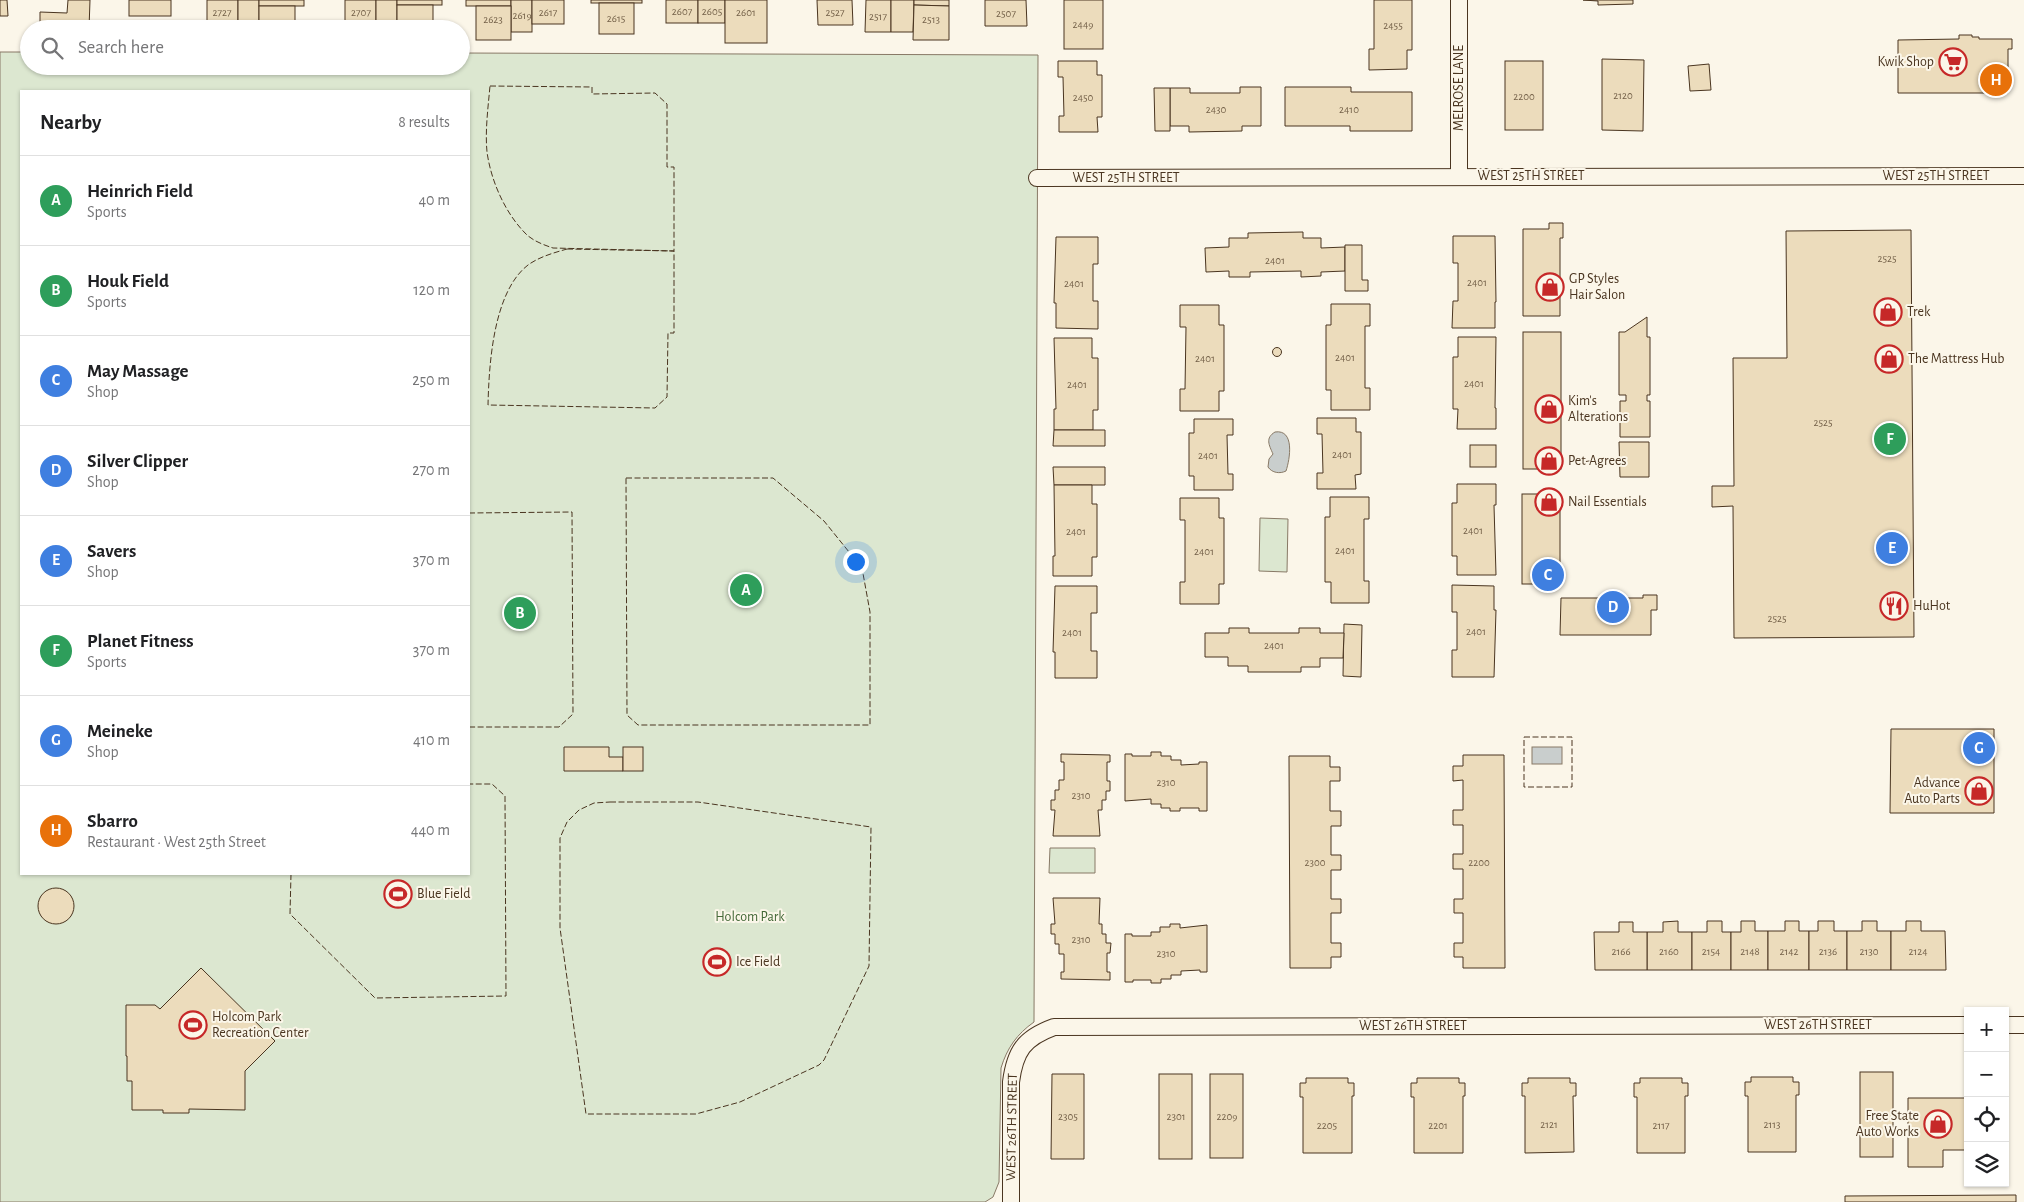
<!DOCTYPE html>
<meta charset="utf-8">
<style>
body{margin:0;font-family:"Alegreya Sans",sans-serif;background:#f2f2f2;color:#202124}
.controls{position:absolute;right:15px;bottom:15px;display:grid;overflow:hidden;border-radius:0px;box-shadow:0 1px 4px #0004}
.controls button{width:45px;height:45px;display:grid;place-items:center;padding:0;border:0;border-bottom:1px solid #e0e0e0;background:#fff;color:#202124;font:25px sans-serif}
.you{position:absolute;left:855px;top:561px;width:18px;height:18px;margin:-12px;border:4px solid #fff;border-radius:50%;background:#1a73e8;box-shadow:0 0 0 8px #1a73e833}
.badge{display:grid;place-items:center;width:32px;height:32px;border-radius:50%;background:#c62828;color:#fff;font-size:16px;font-weight:700}
.pin{position:absolute;translate:-50% -50%;border:2px solid #fff;box-shadow:0 1px 5px #0006}
.list{margin:0;padding:0;list-style:none}
h2{display:flex;justify-content:space-between;align-items:center;height:65px;margin:0;padding:0 20px;font-size:21px}
h2 small{font-size:16px;font-weight:400;color:#757577}
.list li{display:grid;grid-template-columns:32px 1fr auto;gap:15px;align-items:center;box-sizing:border-box;height:90px;padding:0 20px;border-top:1px solid #e0e0e0}
.list b{display:block;font-size:19px;white-space:nowrap}
.list p{margin:0;font-size:16px;white-space:nowrap;color:#757577}
.list em{font-size:16px;font-style:normal;color:#757577}
.icon{flex:none;width:28px;height:28px;fill:none;stroke:currentColor;stroke-width:2;stroke-linecap:round;stroke-linejoin:round}
.map{position:relative;flex:none;width:2024px;height:1202px;overflow:hidden}
.search{position:absolute;background:#fff;box-shadow:0 1px 4px #0004;left:20px;top:20px;width:450px;height:55px;display:flex;align-items:center;gap:12px;box-sizing:border-box;padding:0 18px;border-radius:28px;color:#757577;font-size:19px}
.panel{position:absolute;background:#fff;box-shadow:0 1px 4px #0004;left:20px;top:90px;width:450px;height:785px;border-radius:0px}
.map>svg:first-child{display:block}
</style>
<div class="map">
<svg width="2024" height="1202" viewBox="0 0 2024 1202">
<rect width="100%" height="100%" fill="#fbf6e9"/>
<g fill="#dce7d0" stroke="#887966" fill-rule="evenodd">
<path d="M0,52H29V66H461V53L1038,55L1034,1022C1017,1034 1007,1048 1001,1068L999,1182L993,1197L985,1202H0ZM21,91H469V874H21Z"/>
<path d="M1260,518L1288,519L1287,572L1259,571Z"/>
<path d="M1050,848H1095V873H1049Z"/>
</g>
<g fill="#c9cecd" stroke="#887966">
<path d="M1275,432C1295,429 1290,459 1286,471C1280,474 1272,473 1268,467L1269,459L1273,454C1269,445 1265,438 1275,432Z"/>
<rect x="1532" y="747" width="30" height="17"/>
</g>
<g fill="#ecdcbc" stroke="#4a3520">
<path d="M0,0H7L8,16H0Z"/>
<path d="M68,0H90L89,29H40V12L67,13Z"/>
<rect x="129" y="0" width="42" height="16"/>
<rect x="207" y="0" width="31" height="24"/>
<rect x="238" y="0" width="21" height="29"/>
<rect x="259" y="0" width="45" height="6"/>
<rect x="345" y="0" width="31" height="23"/>
<rect x="376" y="0" width="21" height="23"/>
<rect x="397" y="0" width="45" height="5"/>
<rect x="466" y="0" width="45" height="6"/>
<rect x="511" y="0" width="21" height="32"/>
<rect x="532" y="0" width="32" height="24"/>
<rect x="591" y="0" width="51" height="3"/>
<rect x="666" y="0" width="32" height="23"/>
<rect x="698" y="0" width="27" height="23"/>
<rect x="725" y="0" width="42" height="43"/>
<path d="M817,0H852L853,25H818Z"/>
<path d="M866,0H891V32H865Z"/>
<path d="M891,0H914L913,32H891Z"/>
<path d="M914,0H949V6L914,5Z"/>
<path d="M985,0H1026L1027,26H985Z"/>
<rect x="1064" y="0" width="39" height="49"/>
<path d="M1374,0H1412V50H1407V69L1369,70V49H1374Z"/>
<path d="M1583,0H1633V4L1598,5V1Z"/>
<rect x="599" y="3" width="35" height="31"/>
<rect x="397" y="5" width="36" height="24"/>
<path d="M914,5L949,6V40H913Z"/>
<rect x="259" y="6" width="36" height="23"/>
<rect x="476" y="6" width="35" height="34"/>
<path d="M1959,35H1972V37H1979V39H2012V49H2008V75H2012V83H2008V93H1898V40L1959,39Z"/>
<path d="M1602,59L1644,60L1643,131L1602,130Z"/>
<path d="M1058,61H1097V75H1102V117H1097L1098,132H1059V116H1064L1063,77H1058Z"/>
<rect x="1505" y="61" width="38" height="69"/>
<path d="M1709,64L1711,90L1690,91L1688,66Z"/>
<path d="M1240,87H1261V126H1242V131L1189,132V126H1170V88H1190V93H1240Z"/>
<path d="M1285,87H1351V92H1412V131H1350V126H1285Z"/>
<path d="M1154,88H1170V131H1155Z"/>
<path d="M1549,223H1563V238H1560V316H1523V229H1549Z"/>
<path d="M1911,230L1914,637L1734,638L1733,506L1712,507V486H1734L1733,358H1787L1786,231Z"/>
<path d="M1303,232V238H1321V248L1345,247V271L1321,272V276L1301,277V271L1250,272V277H1229V271L1206,272L1205,248L1229,247V238H1248V233Z"/>
<path d="M1453,236H1495L1496,302H1495V328H1452L1453,301H1458V263H1453Z"/>
<path d="M1056,237H1098V264H1093V301H1098V329L1056,328V303H1054Z"/>
<path d="M1345,245H1362V280H1368V291H1345Z"/>
<path d="M1331,304H1370V326H1365V388H1370V410H1331V390H1326V325H1331Z"/>
<path d="M1180,305H1219V325H1224V391H1219V411H1180V389H1185L1186,327H1180Z"/>
<path d="M1647,317V337H1650V395H1647V401H1650V437H1620V401H1626V395H1619V332H1625Z"/>
<rect x="1523" y="332" width="38" height="137"/>
<path d="M1458,337H1496L1495,408H1496V429H1457L1458,409H1453V357H1458Z"/>
<path d="M1054,338H1092V358H1098V410H1093V430H1054V409H1056Z"/>
<circle cx="1277" cy="352" r="4.5"/>
<path d="M1317,418H1356V432H1361V474L1355,475L1356,489H1317V473H1323L1322,434H1317Z"/>
<path d="M1194,419H1233V435H1227L1228,474H1233V490H1194V476H1189V433H1194Z"/>
<path d="M1054,430H1105V446H1053Z"/>
<path d="M1619,442H1649V477H1620Z"/>
<rect x="1470" y="445" width="26" height="22"/>
<path d="M1053,467H1105V485H1054Z"/>
<path d="M1457,484H1496V505H1494L1496,575H1457V556H1452V503H1457Z"/>
<path d="M1054,485H1092V504H1097V557H1092V576H1053V556H1055Z"/>
<rect x="1522" y="494" width="38" height="90"/>
<path d="M1330,497H1369V519H1364V581H1369V603H1331V582H1325V517H1330Z"/>
<path d="M1180,498H1219V518H1224V584H1219V604H1180V582H1185V520H1180Z"/>
<path d="M1452,585L1494,586V610H1496L1494,677H1452V650H1457V612H1452Z"/>
<path d="M1055,586H1097V613H1091V651H1097V678H1055V652H1053Z"/>
<path d="M1643,595H1657V610H1651V635H1560L1561,598H1643Z"/>
<path d="M1344,624L1362,625L1361,677L1343,676Z"/>
<path d="M1229,628H1249V633H1299V628H1320V633H1344L1343,658H1320V667H1301V672H1248V666H1228V657H1205V633H1229Z"/>
<path d="M1891,729H1994V813H1890Z"/>
<path d="M564,747H609V757H623V771H564Z"/>
<rect x="623" y="747" width="20" height="24"/>
<path d="M1151,752H1161V756H1171V760H1181V765L1199,764V762H1207V811H1199V808H1180V811H1170V808H1161V804H1151V799L1125,801V754H1132V756H1151Z"/>
<path d="M1061,754L1110,755V762H1107V781H1110V791H1106V800H1102V810H1098L1100,836H1053L1055,810H1051V800H1055V790H1059V780H1064V762H1061Z"/>
<path d="M1463,755H1504L1505,968H1463V957H1454V943H1463V913H1454V899H1463V869H1453V854H1463V825H1453V810H1463V780L1453,781V766H1463Z"/>
<path d="M1289,756H1330V767H1340V781H1330V811H1341V826H1331V855H1341V870H1331V899H1341V913H1331V943H1341V957H1331V968H1290Z"/>
<circle cx="56" cy="906" r="18"/>
<path d="M1053,898H1100L1099,924H1102V934H1106V943H1111L1110,953H1107V972H1110V980L1061,979V972H1064V954H1059V944H1055V934H1051V924H1055Z"/>
<path d="M1678,921V932H1692V970H1647V932H1663V922Z"/>
<path d="M1707,921H1722V932H1731V970H1692V932H1707Z"/>
<path d="M1741,921H1755V931H1768V970H1731V932H1741Z"/>
<path d="M1785,921H1799V931H1809V970H1768V931H1785Z"/>
<path d="M1818,921H1834V931H1847V970H1809V931H1818Z"/>
<path d="M1862,921H1877V931H1891V970H1847V931H1862Z"/>
<path d="M1906,921H1921V931H1945L1946,970H1891V931H1906Z"/>
<path d="M1619,922H1633V932H1647V970H1595L1594,932H1619Z"/>
<path d="M1170,924H1180V928L1207,925V972H1200V970L1181,971V975H1171V979H1161V983H1151V980H1133V982H1125V934H1132V936H1151V932H1160V927H1170Z"/>
<path d="M201,968L275,1041L245,1071V1110L189,1109V1113H163V1110H132V1081H127V1056H126V1005H155L160,1009Z"/>
<rect x="1860" y="1072" width="33" height="85"/>
<path d="M1052,1074H1084V1159H1051Z"/>
<rect x="1159" y="1074" width="33" height="85"/>
<rect x="1210" y="1074" width="33" height="84"/>
<path d="M1751,1077H1793V1082H1799V1095H1796V1152H1748V1096H1745V1082H1751Z"/>
<path d="M1306,1078H1348V1083H1354V1096H1352V1153H1303V1097H1300V1083H1306Z"/>
<path d="M1417,1078H1459V1083H1465V1096H1463V1153H1414V1097H1411V1083H1417Z"/>
<path d="M1528,1078H1570V1083H1576V1096H1573L1574,1152L1525,1153V1096H1522V1083H1528Z"/>
<path d="M1640,1078H1682V1083H1688V1096H1685V1153H1637V1097H1634V1083H1640Z"/>
<path d="M1908,1098H1968V1150H1943V1167H1908Z"/>
<path d="M2016,1195V1202H1845V1196Z"/>
</g>
<g fill="none" stroke-linecap="round" stroke-linejoin="round">
<g stroke="#4a3520" stroke-width="18">
<g id="street">
<path d="M1459,0V176"/>
<path d="M1037,178L2024,176"/>
<path d="M2005,1025H2024"/>
<path d="M1011,1202V1082C1015,1051 1024,1038 1054,1027L1968,1025"/>
</g>
</g>
<use href="#street" stroke="#fbf6e9" stroke-width="16"/>
<g stroke="#4a3520" stroke-width="1" stroke-dasharray="6 2.5" stroke-linecap="butt">
<path d="M490,86L592,87V94L655,93L667,104V167H674V251L553,248C544,245 533,241 526,234C505,213 491,181 487,152C485,131 488,108 490,86Z"/>
<path d="M567,249L674,251V333H668L667,397L655,408L488,405C489,365 493,292 528,265C539,257 553,253 567,249Z"/>
<path d="M626,478H773L824,521L862,568L870,612V725H638L627,715Z"/>
<path d="M469,513L572,512L573,714L559,727H469"/>
<rect x="1524" y="737" width="48" height="50"/>
<path d="M610,802H698L871,827L869,966L824,1060L819,1065L740,1102L696,1114H586L560,928V838L567,822L579,810L594,803Z"/>
<path d="M291,874L290,914L375,998L506,996L505,796L492,784H469"/>
</g>
</g>
<defs>
<g id="supermarket-ring" transform="scale(1.4375)"><circle r="9.5" fill="#fbf6e9" stroke="#c62828" stroke-width="1.5"/><path d="M-6-5.5h2.5l.6 2H6L4.5 2H-2.5L-4.4-4H-6ZM-1.5 3.2a1.3 1.3 0 1 0 .1 0ZM3 3.2a1.3 1.3 0 1 0 .1 0Z" fill="#c62828"/></g>
<g id="shop-ring" transform="scale(1.4375)"><circle r="9.5" fill="#fbf6e9" stroke="#c62828" stroke-width="1.5"/><path d="M-5-2.5h2.3a2.7 3.5 0 0 1 5.4 0H5L5.5 6h-11ZM-1.5-2.5h3a1.5 2.3 0 0 0-3 0Z" fill="#c62828"/></g>
<g id="restaurant-ring" transform="scale(1.4375)"><circle r="9.5" fill="#fbf6e9" stroke="#c62828" stroke-width="1.5"/><path d="M-5-6h1v4h1v-4h1v4h1v-4h1v5L-1.5 .5V6h-2V.5L-5-1ZM5-6V6H3V1.5H1.5Q1.5-4 5-6Z" fill="#c62828"/></g>
<g id="stadium-ring" transform="scale(1.4375)"><circle r="9.5" fill="#fbf6e9" stroke="#c62828" stroke-width="1.5"/><path d="M0-5a6.5 5 0 1 0 0 10a6.5 5 0 1 0 0-10ZM-3.5-1.8h7v3.6h-7Z" fill="#c62828"/></g>
</defs>
<g fill-rule="evenodd">
<use href="#supermarket-ring" x="1953" y="62"/>
<use href="#shop-ring" x="1550" y="287"/>
<use href="#shop-ring" x="1888" y="312"/>
<use href="#shop-ring" x="1889" y="359"/>
<use href="#shop-ring" x="1549" y="409"/>
<use href="#shop-ring" x="1549" y="461"/>
<use href="#shop-ring" x="1549" y="502"/>
<use href="#restaurant-ring" x="1894" y="606"/>
<use href="#shop-ring" x="1979" y="791"/>
<use href="#stadium-ring" x="398" y="894"/>
<use href="#stadium-ring" x="717" y="962"/>
<use href="#stadium-ring" x="193" y="1025"/>
<use href="#shop-ring" x="1938" y="1124"/>
</g>
<g text-anchor="middle" dominant-baseline="central" stroke-width="4" stroke-linejoin="round" paint-order="stroke">
<g font-size="11" fill="#725f47">
<text x="682" y="11">2607</text>
<text x="712" y="11">2605</text>
<text x="222" y="12">2727</text>
<text x="361" y="12">2707</text>
<text x="548" y="12">2617</text>
<text x="746" y="12">2601</text>
<text x="835" y="12">2527</text>
<text x="1006" y="13">2507</text>
<text x="522" y="15">2619</text>
<text x="878" y="16">2517</text>
<text x="616" y="18">2615</text>
<text x="493" y="19">2623</text>
<text x="931" y="19">2513</text>
<text x="1083" y="24">2449</text>
<text x="1393" y="25">2455</text>
<text x="1623" y="95">2120</text>
<text x="1524" y="96">2200</text>
<text x="1083" y="97">2450</text>
<text x="1216" y="109">2430</text>
<text x="1349" y="109">2410</text>
<text x="1887" y="258">2525</text>
<text x="1275" y="260">2401</text>
<text x="1477" y="282">2401</text>
<text x="1074" y="283">2401</text>
<text x="1345" y="357">2401</text>
<text x="1205" y="358">2401</text>
<text x="1474" y="383">2401</text>
<text x="1077" y="384">2401</text>
<text x="1823" y="422">2525</text>
<text x="1342" y="454">2401</text>
<text x="1208" y="455">2401</text>
<text x="1473" y="530">2401</text>
<text x="1076" y="531">2401</text>
<text x="1345" y="550">2401</text>
<text x="1204" y="551">2401</text>
<text x="1777" y="618">2525</text>
<text x="1476" y="631">2401</text>
<text x="1072" y="632">2401</text>
<text x="1274" y="645">2401</text>
<text x="1166" y="782">2310</text>
<text x="1081" y="795">2310</text>
<text x="1315" y="862">2300</text>
<text x="1479" y="862">2200</text>
<text x="1081" y="939">2310</text>
<text x="1621" y="951">2166</text>
<text x="1669" y="951">2160</text>
<text x="1711" y="951">2154</text>
<text x="1750" y="951">2148</text>
<text x="1789" y="951">2142</text>
<text x="1828" y="951">2136</text>
<text x="1869" y="951">2130</text>
<text x="1918" y="951">2124</text>
<text x="1166" y="953">2310</text>
<text x="1068" y="1116">2305</text>
<text x="1176" y="1116">2301</text>
<text x="1227" y="1116">2209</text>
<text x="1549" y="1124">2121</text>
<text x="1772" y="1124">2113</text>
<text x="1327" y="1125">2205</text>
<text x="1438" y="1125">2201</text>
<text x="1661" y="1125">2117</text>
</g>
<g font-size="14" fill="#4a3520" stroke="#fbf6e9" text-anchor="start">
<text x="1934" y="62" text-anchor="end">Kwik Shop</text>
<text x="1569" y="279">GP Styles<tspan x="1569" dy="16">Hair Salon</tspan></text>
<text x="1907" y="312">Trek</text>
<text x="1908" y="359">The Mattress Hub</text>
<text x="1568" y="401">Kim's<tspan x="1568" dy="16">Alterations</tspan></text>
<text x="1568" y="461">Pet-Agrees</text>
<text x="1568" y="502">Nail Essentials</text>
<text x="1913" y="606">HuHot</text>
<text x="1960" y="783" text-anchor="end">Advance<tspan x="1960" dy="16">Auto Parts</tspan></text>
<text x="417" y="894">Blue Field</text>
<text x="736" y="962">Ice Field</text>
<text x="212" y="1017">Holcom Park<tspan x="212" dy="16">Recreation Center</tspan></text>
<text x="1919" y="1116" text-anchor="end">Free State<tspan x="1919" dy="16">Auto Works</tspan></text>
</g>
<g font-size="14" fill="#4a3520" stroke="#fbf6e9">
<text transform="translate(1459 88) rotate(-90)">MELROSE LANE</text>
<text x="1531" y="176">WEST 25TH STREET</text>
<text x="1936" y="176">WEST 25TH STREET</text>
<text x="1126" y="178">WEST 25TH STREET</text>
<text x="1818" y="1025">WEST 26TH STREET</text>
<text x="1413" y="1026">WEST 26TH STREET</text>
<text transform="translate(1012 1127) rotate(-89)">WEST 26TH STREET</text>
</g>
<g font-size="14" fill="#436837" stroke="#fbf6e9">
<text x="750" y="917">Holcom Park</text>
</g>
</g>
</svg>
<div class="controls">
<button>+</button>
<button>−</button>
<button><svg class="icon" aria-label="locate" viewBox="0 0 24 24"><circle cx="12" cy="12" r="6"/><path d="M12 2v4M12 18v4M2 12h4M18 12h4"/></svg></button>
<button><svg class="icon" aria-label="layers" viewBox="0 0 24 24"><path d="M12 4l9 5-9 5-9-5zM3 14l9 5 9-5"/></svg></button>
</div>
<div class="you"></div>
<div class="pin badge" style="left:746px;top:590px;background:#2e9e5b">A</div>
<div class="pin badge" style="left:520px;top:613px;background:#2e9e5b">B</div>
<div class="pin badge" style="left:1548px;top:575px;background:#3f7fe0">C</div>
<div class="pin badge" style="left:1613px;top:607px;background:#3f7fe0">D</div>
<div class="pin badge" style="left:1892px;top:548px;background:#3f7fe0">E</div>
<div class="pin badge" style="left:1890px;top:439px;background:#2e9e5b">F</div>
<div class="pin badge" style="left:1979px;top:748px;background:#3f7fe0">G</div>
<div class="pin badge" style="left:1996px;top:80px;background:#e8710a">H</div>
<div class="search"><svg class="icon" aria-label="search" viewBox="0 0 24 24"><circle cx="10" cy="10" r="6"/><path d="M15 15l6 6"/></svg>Search here</div>
<section class="panel">
<h2>Nearby<small>8 results</small></h2>
<ul class="list">
<li><span class="badge" style="background:#2e9e5b">A</span><div><b>Heinrich Field</b><p>Sports</p></div><em>40 m</em></li>
<li><span class="badge" style="background:#2e9e5b">B</span><div><b>Houk Field</b><p>Sports</p></div><em>120 m</em></li>
<li><span class="badge" style="background:#3f7fe0">C</span><div><b>May Massage</b><p>Shop</p></div><em>250 m</em></li>
<li><span class="badge" style="background:#3f7fe0">D</span><div><b>Silver Clipper</b><p>Shop</p></div><em>270 m</em></li>
<li><span class="badge" style="background:#3f7fe0">E</span><div><b>Savers</b><p>Shop</p></div><em>370 m</em></li>
<li><span class="badge" style="background:#2e9e5b">F</span><div><b>Planet Fitness</b><p>Sports</p></div><em>370 m</em></li>
<li><span class="badge" style="background:#3f7fe0">G</span><div><b>Meineke</b><p>Shop</p></div><em>410 m</em></li>
<li><span class="badge" style="background:#e8710a">H</span><div><b>Sbarro</b><p>Restaurant · West 25th Street</p></div><em>440 m</em></li>
</ul>
</section>
</div>
